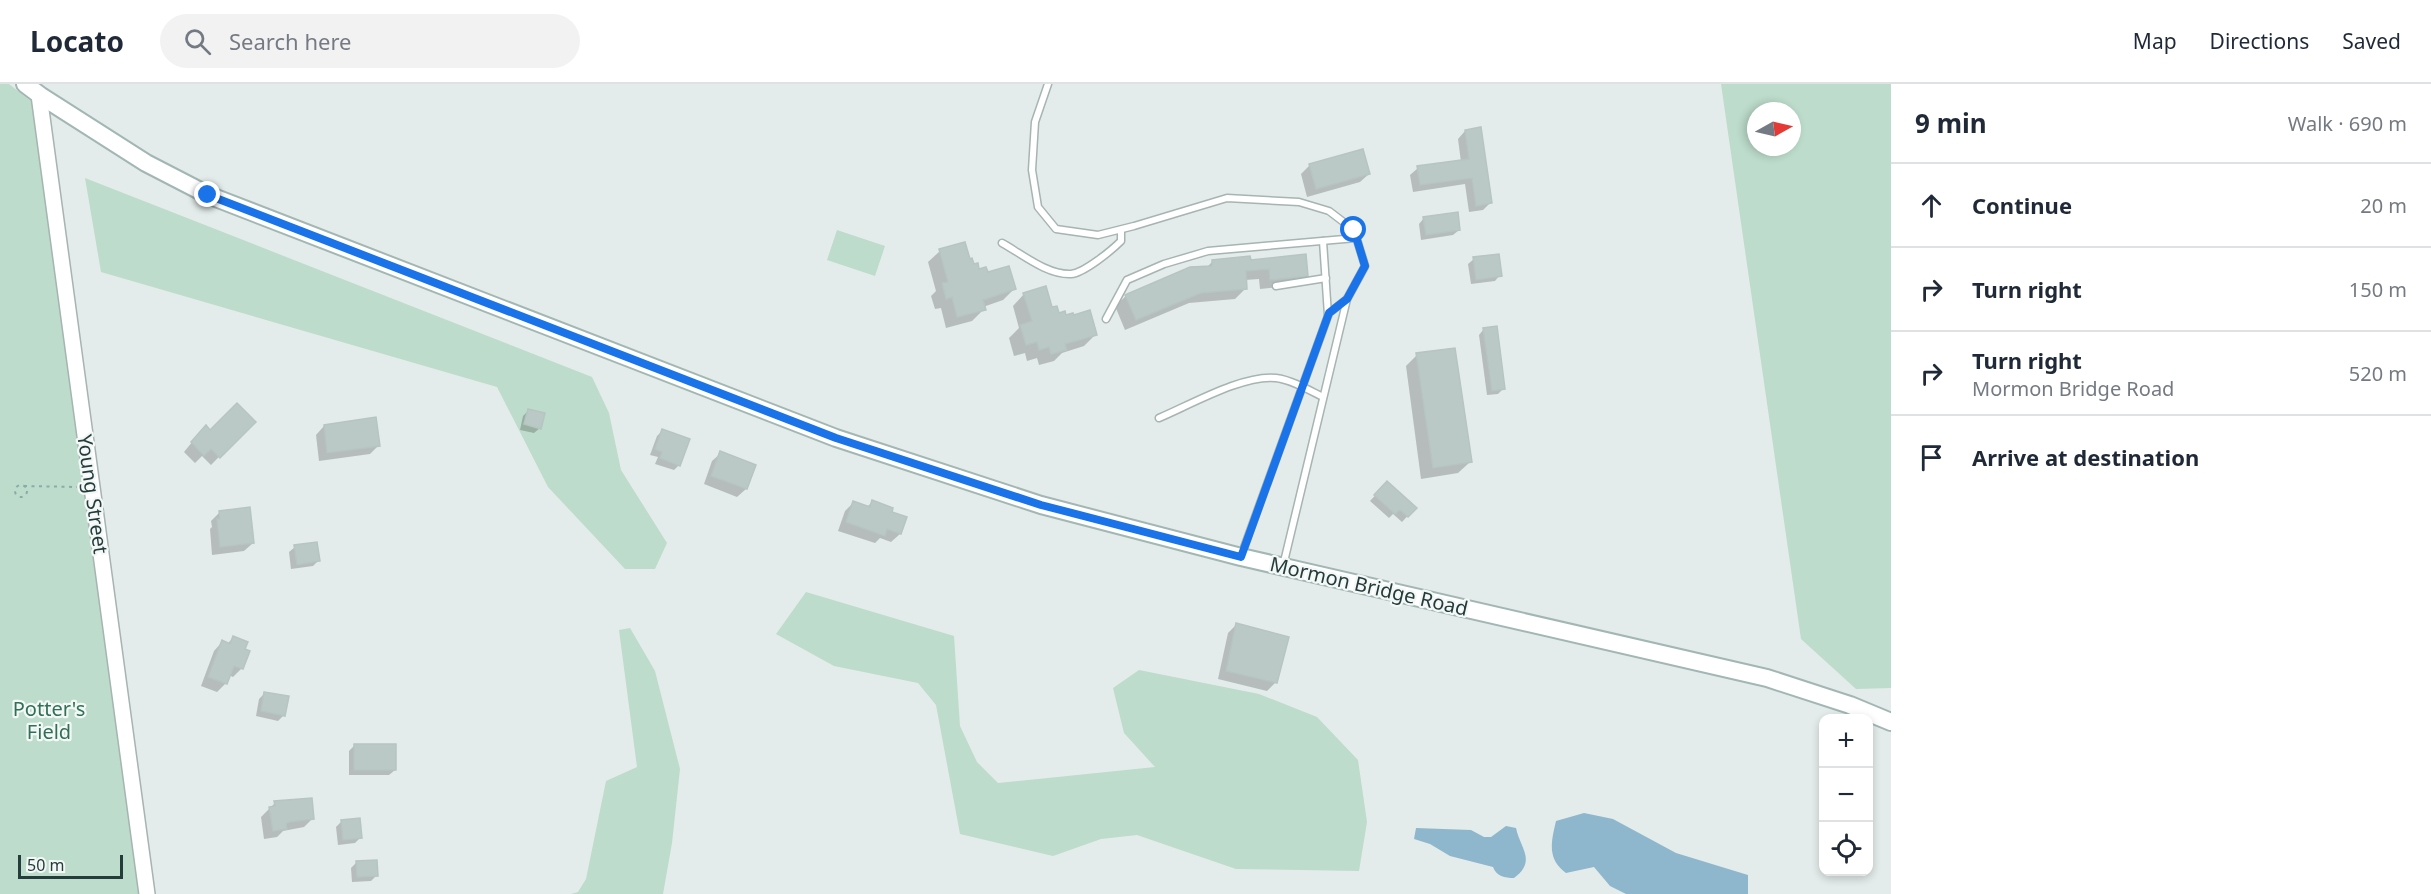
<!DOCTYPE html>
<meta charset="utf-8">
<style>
body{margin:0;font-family:"Noto Sans",sans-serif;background:#f2f2f3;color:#1f2937}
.controls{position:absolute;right:18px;bottom:18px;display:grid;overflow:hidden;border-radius:12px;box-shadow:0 3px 9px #0003}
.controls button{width:54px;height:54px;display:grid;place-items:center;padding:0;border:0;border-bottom:2px solid #e0e1e3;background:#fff;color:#1f2937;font:30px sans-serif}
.compass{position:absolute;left:1747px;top:18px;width:54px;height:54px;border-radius:50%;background:#fff;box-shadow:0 3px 9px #0003;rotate:82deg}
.scale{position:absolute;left:18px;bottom:15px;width:105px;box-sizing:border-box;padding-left:6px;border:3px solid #243c3a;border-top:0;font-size:16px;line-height:21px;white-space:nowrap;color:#243c3a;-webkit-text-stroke:4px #f3f8f7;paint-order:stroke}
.stop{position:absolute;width:18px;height:18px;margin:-14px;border:4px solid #1a73e8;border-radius:50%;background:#fff}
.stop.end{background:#1a73e8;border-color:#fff;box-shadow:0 2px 6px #0008}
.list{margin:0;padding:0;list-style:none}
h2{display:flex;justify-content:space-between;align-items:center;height:78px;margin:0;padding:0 24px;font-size:26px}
h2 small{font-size:20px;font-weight:400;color:#747a83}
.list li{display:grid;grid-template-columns:39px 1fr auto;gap:18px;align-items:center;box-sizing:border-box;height:84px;padding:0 24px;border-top:2px solid #e0e1e3}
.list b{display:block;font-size:22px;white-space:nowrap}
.list p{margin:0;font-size:20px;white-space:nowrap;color:#747a83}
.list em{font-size:20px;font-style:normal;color:#747a83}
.icon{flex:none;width:33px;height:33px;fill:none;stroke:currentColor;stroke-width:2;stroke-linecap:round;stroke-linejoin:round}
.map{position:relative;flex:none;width:1891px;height:810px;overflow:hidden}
header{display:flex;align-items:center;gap:36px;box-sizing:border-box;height:84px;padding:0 30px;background:#fff;border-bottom:2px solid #e0e1e3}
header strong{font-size:28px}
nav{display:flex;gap:33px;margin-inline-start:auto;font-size:21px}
.search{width:420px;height:54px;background:#f2f2f3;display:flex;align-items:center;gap:15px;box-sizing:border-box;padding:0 21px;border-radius:33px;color:#747a83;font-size:22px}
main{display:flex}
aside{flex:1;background:#fff}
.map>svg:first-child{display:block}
</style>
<header>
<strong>Locato</strong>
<div class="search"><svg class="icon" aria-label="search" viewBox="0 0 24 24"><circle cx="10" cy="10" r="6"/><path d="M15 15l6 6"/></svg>Search here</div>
<nav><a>Map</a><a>Directions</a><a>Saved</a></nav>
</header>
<main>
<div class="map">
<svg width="1891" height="810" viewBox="0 0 1891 810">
<rect width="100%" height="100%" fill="#e3ecea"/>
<g fill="#bddccb" fill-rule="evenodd">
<path d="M0,0H9L33,19L139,810H0Z"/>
<path d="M1721,0H1891V604L1856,605L1801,555ZM1756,27H1792V63H1756Z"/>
<path d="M85,94L592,293L609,329L621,386L667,459L655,485H625L548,403L497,303L101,188Z"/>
<path d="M837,146L885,162L875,192L827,176Z"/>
<path d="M806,508L954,552L960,642L977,678L998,699L1155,683L1124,649L1113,604L1139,586L1259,610L1317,633L1358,676L1367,738L1359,787L1236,785L1137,751L1101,755L1053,772L960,750L936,621L918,599L834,582L776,550Z"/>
<path d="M630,544L655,587L680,685L672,759L663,810H571L578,808L586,795L606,697L637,683L619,546Z"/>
</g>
<g fill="#8eb7cd">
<path d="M1584,729L1613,735L1676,769L1748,791V810H1626L1610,802L1594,783L1566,789C1547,775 1551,758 1556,737Z"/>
<path d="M1506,742L1516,744C1520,764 1537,777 1514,794C1505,794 1496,792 1493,783L1450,772L1430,760L1414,755L1416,744L1471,746L1484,753H1491Z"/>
</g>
<g fill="#0003">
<path d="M1465,47L1490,119L1483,126L1469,128L1465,100L1413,108L1410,91L1418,84L1461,78L1458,55Z"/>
<path d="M1310,81L1369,90L1360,98L1307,113L1301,90Z"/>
<path d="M1424,134L1459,146L1453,151L1421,156L1419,140Z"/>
<path d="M940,167L969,177L978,187L1014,205L1003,216L983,223L984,225L972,237L946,244L941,224L935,225L931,212L936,207L928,178Z"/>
<path d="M1474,175L1500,191L1495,197L1471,200L1468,180Z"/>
<path d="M1213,177H1249L1306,191L1296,201L1260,205L1259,195L1245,196V205L1235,215L1189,219L1125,246L1115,222L1126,212L1206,184Z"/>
<path d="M1024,210L1058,231L1065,233L1095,251L1084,262L1062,269L1054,277L1039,281L1037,274L1027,277L1025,269L1014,272L1009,254L1019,244L1013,222Z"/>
<path d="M1484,245L1504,304L1498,310L1487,311L1479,251Z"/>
<path d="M1417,271L1470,378L1458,389L1421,395L1406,282Z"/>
<path d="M529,326L540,344L534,349L520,346L523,332Z"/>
<path d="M253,338L211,381L202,372L195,379L184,368L197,352Z"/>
<path d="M324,342L378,362L370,370L319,377L316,351Z"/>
<path d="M663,346L679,381L674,386L655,380L658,373L650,371L657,352Z"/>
<path d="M721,369L754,382L746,405L737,413L704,400L712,377Z"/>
<path d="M1382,404L1415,424L1402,438L1393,430L1389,434L1370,417Z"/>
<path d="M872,418L890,429L900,450L891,458L880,454L875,459L838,447L845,427L853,419L867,423Z"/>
<path d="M220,428L253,459L244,467L212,471L210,445L212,443L211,437Z"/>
<path d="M295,463L318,477L313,482L291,485L289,468Z"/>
<path d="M1236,541L1276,598L1267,607L1218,595L1228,549Z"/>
<path d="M233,554L243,566L248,568L241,585L233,593L229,591L226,599L217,608L201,602L214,567L222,558L227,560Z"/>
<path d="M265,609L284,631L278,637L256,632L259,615Z"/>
<path d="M355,661L395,686L389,691H349V667Z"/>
<path d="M275,719L313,734L304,743L283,747L277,753L264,755L261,733Z"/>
<path d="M342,737L361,753L355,759L338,761L336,743Z"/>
<path d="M356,779L377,791L371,797L352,798L351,784Z"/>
</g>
<g fill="#bbc9c6" stroke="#b5c5c2" stroke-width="1.5">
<path d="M1481,43L1492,119L1476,122L1472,94L1420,101L1417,82L1469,75L1465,46Z"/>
<path d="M1363,65L1370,90L1316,105L1309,80Z"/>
<path d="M1458,128L1460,146L1426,151L1423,133Z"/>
<path d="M965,158L970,175L972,174L974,180L978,179L979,185L986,183L988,188L1009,182L1016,205L983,216L986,226L957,233L952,213L946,215L942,199L948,198L939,165Z"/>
<path d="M1306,170L1308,192L1270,196L1269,185L1246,187L1247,205L1201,209L1136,236L1125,211L1190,183L1212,182V176L1250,172L1251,176Z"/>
<path d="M1499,170L1502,192L1476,196L1473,173Z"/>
<path d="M1046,202L1052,223L1057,222L1059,229L1065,227L1066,231L1073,229L1074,231L1090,226L1097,251L1065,260L1067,266L1051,270L1049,263L1039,266L1037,258L1026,261L1020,241L1032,237L1023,209Z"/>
<path d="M1497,242L1505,305L1492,307L1483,244Z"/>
<path d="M1455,264L1472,378L1433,384L1416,269Z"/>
<path d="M237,319L256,338L220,374L211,365L204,372L191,358L206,341L210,346Z"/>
<path d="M528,325L545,329L541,345L524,340Z"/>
<path d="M376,333L380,362L327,369L324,341Z"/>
<path d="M662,345L690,355L680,382L660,374L662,368L655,365Z"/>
<path d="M720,367L756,381L747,405L711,392Z"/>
<path d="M1387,397L1417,424L1408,433L1400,426L1395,430L1374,411Z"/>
<path d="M872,416L893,424L892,428L907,433L901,450L887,445L885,452L846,438L853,417L870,423Z"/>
<path d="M250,423L254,459L220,463L217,435H220L219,427Z"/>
<path d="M317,458L320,477L297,481L294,461Z"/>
<path d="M1236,539L1289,553L1277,599L1226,587Z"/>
<path d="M233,552L248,558L245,565L250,567L243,585L234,582L227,600L208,593L222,556L230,560Z"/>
<path d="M264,608L289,612L285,632L261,627Z"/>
<rect x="354" y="660" width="42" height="26"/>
<path d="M312,714L314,735L289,738L286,740L287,745L273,747L269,723L275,722L274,717Z"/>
<path d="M360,734L362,754L343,756L341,736Z"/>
<path d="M377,776L378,792L357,793L356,777Z"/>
</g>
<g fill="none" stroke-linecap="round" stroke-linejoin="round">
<g stroke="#a6b4b2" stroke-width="9">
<g id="service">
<path d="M1048,0L1035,38L1032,86L1038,123L1056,145L1098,151L1134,142L1227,114L1299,118L1329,127L1354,146L1365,182L1347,215L1283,482"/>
<path d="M1323,157L1328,231"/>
<path d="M1002,159C1022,170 1047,191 1071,190C1084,189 1112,166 1121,157V146"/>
<path d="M1276,202L1326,194"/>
<path d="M1106,235L1127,196L1164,180L1208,167L1356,154"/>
<path d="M1159,334C1190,321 1244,290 1276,294C1292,296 1309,306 1323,313"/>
<path d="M1241,472L1329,229L1347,215"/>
</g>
</g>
<g stroke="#a6b4b2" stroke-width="18">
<path id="tertiary" d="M39,11L147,810"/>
</g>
<g stroke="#a2b7b3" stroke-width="20">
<path id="secondary" d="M25,0L41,12L146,79L208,111L836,354L1041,421L1241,473L1767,594L1850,621L1891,638"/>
</g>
<g stroke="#85ada9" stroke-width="2" stroke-dasharray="3 4.5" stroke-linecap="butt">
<circle cx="21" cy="407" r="6"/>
<path d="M24,402L77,403"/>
</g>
<use href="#service" stroke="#fff" stroke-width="6"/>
<use href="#tertiary" stroke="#fff" stroke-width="15"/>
<use href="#secondary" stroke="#fff" stroke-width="16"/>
</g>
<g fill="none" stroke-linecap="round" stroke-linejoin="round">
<path stroke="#1a73e8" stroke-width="8" d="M208,111L836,354L1041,421L1241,473L1329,229L1347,215L1365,182L1354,146"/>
</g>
<g text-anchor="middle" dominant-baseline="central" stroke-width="4.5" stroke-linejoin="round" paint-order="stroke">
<g font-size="20" fill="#243c3a" stroke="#f3f8f7">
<text transform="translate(93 410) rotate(82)">Young Street</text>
<text transform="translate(1369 502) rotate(13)">Mormon Bridge Road</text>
</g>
<g font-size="20" fill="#307056" stroke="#f3f8f7">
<text x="49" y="624">Potter's<tspan x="49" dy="23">Field</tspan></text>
</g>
</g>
</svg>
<div class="controls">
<button>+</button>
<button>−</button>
<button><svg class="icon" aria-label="locate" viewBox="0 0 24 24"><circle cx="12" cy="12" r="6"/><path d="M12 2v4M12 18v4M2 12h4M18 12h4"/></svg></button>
</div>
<svg class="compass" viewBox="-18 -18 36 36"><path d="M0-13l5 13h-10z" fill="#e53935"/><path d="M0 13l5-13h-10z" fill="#747a83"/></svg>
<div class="scale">50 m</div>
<div class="stop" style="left:1354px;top:146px"></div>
<div class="stop end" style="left:208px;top:111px"></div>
</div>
<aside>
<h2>9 min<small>Walk · 690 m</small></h2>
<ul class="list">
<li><svg class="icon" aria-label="ahead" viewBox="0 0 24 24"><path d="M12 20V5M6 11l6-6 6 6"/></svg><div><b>Continue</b></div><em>20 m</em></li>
<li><svg class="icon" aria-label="right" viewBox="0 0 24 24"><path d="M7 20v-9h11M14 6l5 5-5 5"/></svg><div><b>Turn right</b></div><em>150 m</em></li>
<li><svg class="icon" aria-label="right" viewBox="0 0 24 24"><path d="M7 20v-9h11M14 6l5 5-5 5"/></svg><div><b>Turn right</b><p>Mormon Bridge Road</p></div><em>520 m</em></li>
<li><svg class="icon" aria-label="arrive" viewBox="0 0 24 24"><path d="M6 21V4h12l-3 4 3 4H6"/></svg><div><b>Arrive at destination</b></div></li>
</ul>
</aside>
</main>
